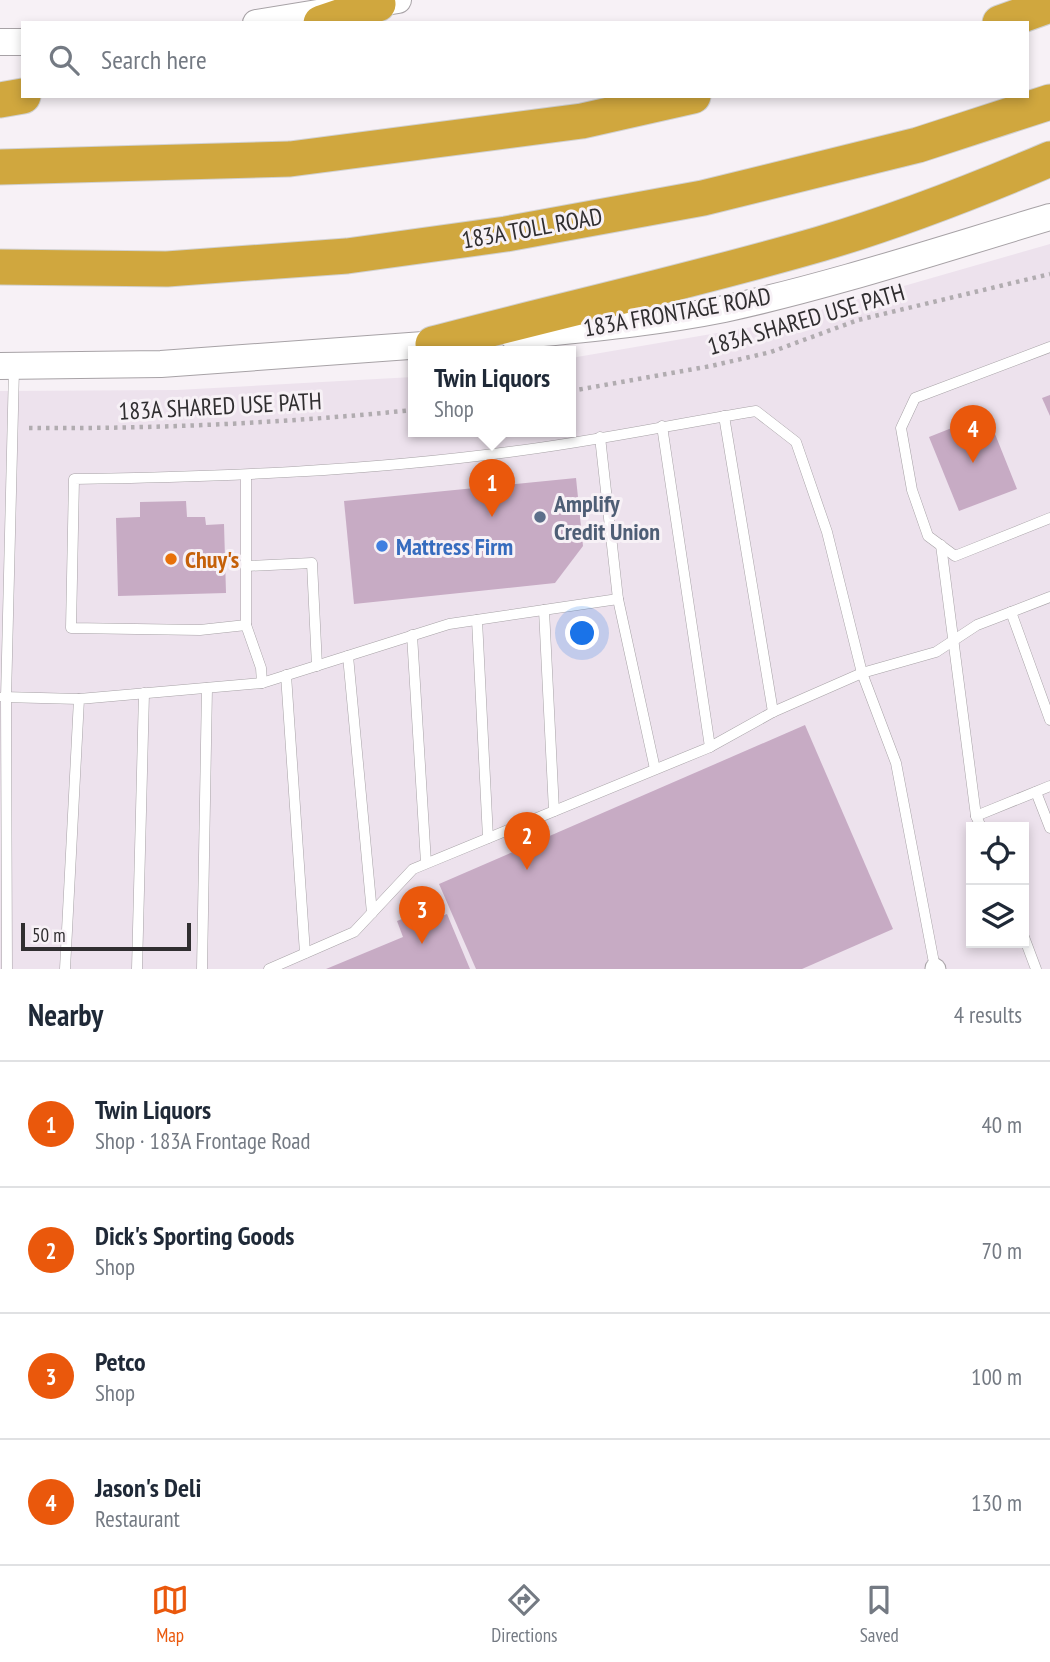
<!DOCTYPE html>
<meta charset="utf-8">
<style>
body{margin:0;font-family:"PT Sans Narrow",sans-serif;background:#f6f6f7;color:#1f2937}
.controls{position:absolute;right:21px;bottom:21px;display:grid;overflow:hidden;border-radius:0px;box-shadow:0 4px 10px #0003}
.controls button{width:63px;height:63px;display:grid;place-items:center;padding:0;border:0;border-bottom:2px solid #e0e1e3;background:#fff;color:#1f2937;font:35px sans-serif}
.scale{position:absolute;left:21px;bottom:18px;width:170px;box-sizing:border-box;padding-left:7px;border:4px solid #302e30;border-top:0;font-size:19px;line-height:24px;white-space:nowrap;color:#302e30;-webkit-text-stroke:5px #f7f1f6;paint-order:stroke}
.you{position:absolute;left:583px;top:634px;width:24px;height:24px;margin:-18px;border:5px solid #fff;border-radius:50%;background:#1a73e8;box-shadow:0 0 0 10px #1a73e833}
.badge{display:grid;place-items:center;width:46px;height:46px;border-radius:50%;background:#ea580c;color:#fff;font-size:23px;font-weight:700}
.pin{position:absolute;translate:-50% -58px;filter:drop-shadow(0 2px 4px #0008)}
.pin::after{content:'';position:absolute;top:37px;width:24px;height:21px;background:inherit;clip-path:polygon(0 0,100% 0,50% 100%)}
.popup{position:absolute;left:408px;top:346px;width:168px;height:91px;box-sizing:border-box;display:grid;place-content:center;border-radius:0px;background:#fff;filter:drop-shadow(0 2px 5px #0005);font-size:23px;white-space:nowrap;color:#747a83}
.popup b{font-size:26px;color:#1f2937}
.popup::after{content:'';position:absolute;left:50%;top:100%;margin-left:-14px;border:14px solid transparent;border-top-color:#fff}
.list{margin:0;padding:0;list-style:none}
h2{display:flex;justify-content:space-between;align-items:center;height:91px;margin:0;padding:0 28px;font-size:30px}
h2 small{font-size:23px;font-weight:400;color:#747a83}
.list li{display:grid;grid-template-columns:46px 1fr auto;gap:21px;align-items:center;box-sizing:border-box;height:126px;padding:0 28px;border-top:2px solid #e0e1e3}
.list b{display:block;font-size:26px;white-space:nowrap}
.list p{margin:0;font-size:23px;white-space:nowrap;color:#747a83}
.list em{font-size:23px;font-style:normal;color:#747a83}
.icon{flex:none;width:38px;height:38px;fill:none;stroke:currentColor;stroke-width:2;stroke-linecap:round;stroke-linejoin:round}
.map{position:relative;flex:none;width:1050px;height:969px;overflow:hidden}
.search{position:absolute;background:#fff;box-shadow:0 4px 10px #0003;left:21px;right:21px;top:21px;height:77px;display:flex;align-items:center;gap:18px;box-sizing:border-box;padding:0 24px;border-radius:0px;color:#747a83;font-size:26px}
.sheet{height:595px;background:#fff}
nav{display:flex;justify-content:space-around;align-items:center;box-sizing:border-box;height:98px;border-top:2px solid #e0e1e3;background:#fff;font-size:19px;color:#747a83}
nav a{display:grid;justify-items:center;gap:4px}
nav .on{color:#ea580c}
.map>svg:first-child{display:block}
</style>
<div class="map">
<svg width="1050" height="969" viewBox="0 0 1050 969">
<rect width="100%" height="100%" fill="#f7f1f6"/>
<path fill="#ede2ed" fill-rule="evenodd" d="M1050,244V969H0V391L177,390L413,377V431H571V358L775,323ZM971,827H1024V943H971Z"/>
<g fill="#c7abc4">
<path d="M1050,395V416L1042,398Z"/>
<path d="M987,414L1017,489L959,511L929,437Z"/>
<path d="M576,478L583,546L555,583L354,604L344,501Z"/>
<path d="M186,501L187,517H205L206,525L224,524L226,593L118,596L116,518L140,517V502Z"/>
<path d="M805,725L893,929L802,969H476L439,884Z"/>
<path d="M435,906L439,917L447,914L470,969H326L403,937L397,921Z"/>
</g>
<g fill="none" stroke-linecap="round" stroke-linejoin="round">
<g stroke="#a7a2a6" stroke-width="11">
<g id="service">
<path d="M1050,347L915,398L901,428L912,490L928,536L955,556L1050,518"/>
<path d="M724,416L773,712"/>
<path d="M662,426L710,747"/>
<path d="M600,437L618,599"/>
<path d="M246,475V625"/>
<path d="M941,545L976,816L981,827"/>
<path d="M246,566L312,563L317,666"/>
<path d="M544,610L554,811"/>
<path d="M1011,612L1050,720"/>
<path d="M477,620L488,838"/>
<path d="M412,635L426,863"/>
<path d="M348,656L372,913"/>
<path d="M286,675L305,953"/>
<path d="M262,683L261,668L246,625L200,630L71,628L74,479C219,477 365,471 509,452C592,442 675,424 756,411L796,442L827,532L862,673L896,763L935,968L933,969"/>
<path d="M3,697L79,699"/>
<path d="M1036,792L1050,828"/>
<path d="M976,816L1050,786"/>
<path d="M1024,937L1036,969"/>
<path d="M7,969L6,698L14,369"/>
<path d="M65,969L79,699L262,683L449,624L618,599L655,769"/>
<path d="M137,969L144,693"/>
<path d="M202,969L207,688"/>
<path d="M269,969L354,932L413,869L710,747L773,712L862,673L936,652L977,625L1050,597"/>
</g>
</g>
<g stroke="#a7a2a6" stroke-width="21">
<path id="minor" d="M935,968L936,969"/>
</g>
<g stroke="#a7a2a6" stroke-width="28">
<g id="secondary">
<path d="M256,23L398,0"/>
<path d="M0,42H23"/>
<path d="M513,336C583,329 655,323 724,309C834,285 942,249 1050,217"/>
<path d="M0,366L161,364L451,343"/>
</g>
</g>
<g stroke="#d1d1d1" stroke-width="37">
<g id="motorway">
<path d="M321,23L378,4"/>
<path d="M1000,23L1050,5"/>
<path d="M0,100L23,96"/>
<path d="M0,167L290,159L582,121L693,96"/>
<path d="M0,267L167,269L347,256L506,234L703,198L918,145L1050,102"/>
<path d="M433,344C562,310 692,281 820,244C898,221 975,191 1050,159"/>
</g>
</g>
<g stroke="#b1acb0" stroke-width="4.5" stroke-dasharray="3.5 5" stroke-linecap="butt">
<path d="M571,391L711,366L771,352L858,320L1050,274"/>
<path d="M29,428C157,429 285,423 413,410"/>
</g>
<use href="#service" stroke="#fff" stroke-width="10"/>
<use href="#minor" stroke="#fff" stroke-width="19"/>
<use href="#secondary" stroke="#fff" stroke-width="26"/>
<use href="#motorway" stroke="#d0a73e" stroke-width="35"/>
</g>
<circle fill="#5c6f8a" stroke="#f7f1f6" stroke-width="2.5" cx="540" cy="517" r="7"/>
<circle fill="#3f7fe0" stroke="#f7f1f6" stroke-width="2.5" cx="382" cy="546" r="7"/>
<circle fill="#e8710a" stroke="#f7f1f6" stroke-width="2.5" cx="171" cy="559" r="7"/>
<g text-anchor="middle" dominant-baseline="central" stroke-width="6" stroke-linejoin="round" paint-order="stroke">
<g font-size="24" fill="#302e30" stroke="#f7f1f6">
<text transform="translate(532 228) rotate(-10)">183A TOLL ROAD</text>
<text transform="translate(677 312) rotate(-10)">183A FRONTAGE ROAD</text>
<text transform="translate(806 319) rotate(-16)">183A SHARED USE PATH</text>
<text transform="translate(220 406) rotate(-3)">183A SHARED USE PATH</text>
</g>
<g font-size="24" font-weight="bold" fill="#4e5e75" stroke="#f7f1f6" text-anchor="start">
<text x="554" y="503">Amplify<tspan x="554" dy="28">Credit Union</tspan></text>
</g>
<g font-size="24" font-weight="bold" fill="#366cbe" stroke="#f7f1f6" text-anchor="start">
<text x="396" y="546">Mattress Firm</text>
</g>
<g font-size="24" font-weight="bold" fill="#c56008" stroke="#f7f1f6" text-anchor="start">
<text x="185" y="559">Chuy's</text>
</g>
</g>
</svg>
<div class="controls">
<button><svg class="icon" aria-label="locate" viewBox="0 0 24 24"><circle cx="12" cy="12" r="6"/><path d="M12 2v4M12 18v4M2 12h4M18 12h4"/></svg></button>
<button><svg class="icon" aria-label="layers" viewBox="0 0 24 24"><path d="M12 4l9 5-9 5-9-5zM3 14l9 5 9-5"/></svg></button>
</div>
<div class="scale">50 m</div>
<div class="you"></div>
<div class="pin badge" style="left:492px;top:517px">1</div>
<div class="popup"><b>Twin Liquors</b>Shop</div>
<div class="pin badge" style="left:527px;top:870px">2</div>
<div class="pin badge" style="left:422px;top:944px">3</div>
<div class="pin badge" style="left:973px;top:463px">4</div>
<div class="search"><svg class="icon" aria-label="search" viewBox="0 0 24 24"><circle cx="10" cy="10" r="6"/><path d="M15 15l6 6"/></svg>Search here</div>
</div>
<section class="sheet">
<h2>Nearby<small>4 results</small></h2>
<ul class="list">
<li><span class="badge">1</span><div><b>Twin Liquors</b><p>Shop · 183A Frontage Road</p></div><em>40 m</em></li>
<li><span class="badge">2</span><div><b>Dick's Sporting Goods</b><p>Shop</p></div><em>70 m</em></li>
<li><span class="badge">3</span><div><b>Petco</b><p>Shop</p></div><em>100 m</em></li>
<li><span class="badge">4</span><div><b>Jason's Deli</b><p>Restaurant</p></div><em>130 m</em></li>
</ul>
</section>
<nav>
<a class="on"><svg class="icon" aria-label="map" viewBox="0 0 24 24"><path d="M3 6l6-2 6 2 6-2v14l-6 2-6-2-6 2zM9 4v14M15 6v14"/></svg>Map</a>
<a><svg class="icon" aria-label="directions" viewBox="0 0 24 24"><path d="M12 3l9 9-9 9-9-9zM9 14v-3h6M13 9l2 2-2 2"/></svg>Directions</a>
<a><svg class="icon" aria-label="saved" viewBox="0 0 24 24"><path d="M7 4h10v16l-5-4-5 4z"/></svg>Saved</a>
</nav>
